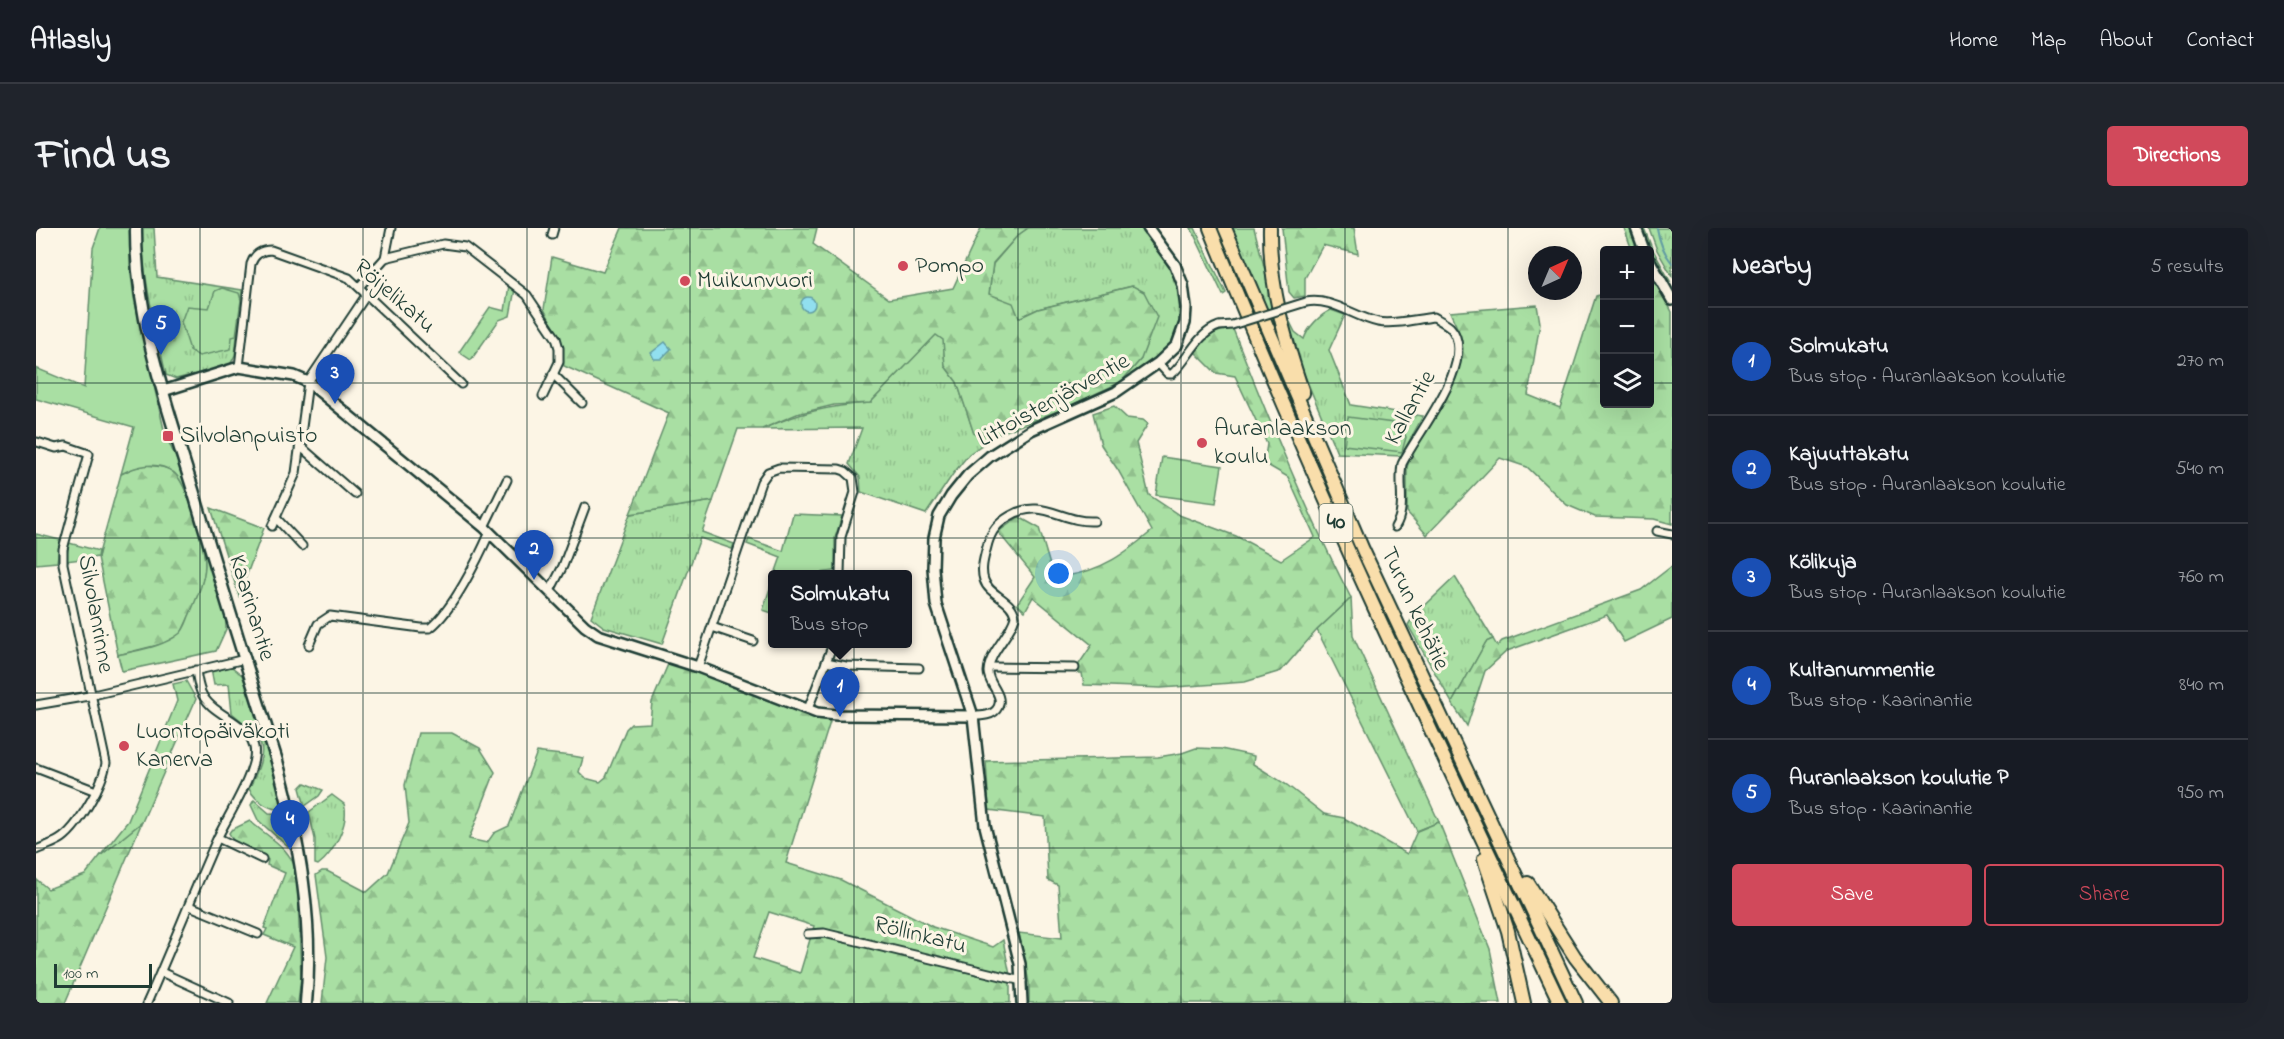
<!DOCTYPE html>
<meta charset="utf-8">
<style>
body{margin:0;font-family:"Indie Flower",sans-serif;background:#20242c;color:#f1f3f6}
.controls{position:absolute;right:18px;top:18px;display:grid;overflow:hidden;border-radius:6px;box-shadow:0 6px 24px #0002}
.controls button{width:54px;height:54px;display:grid;place-items:center;padding:0;border:0;border-bottom:2px solid #363941;background:#171b24;color:#f1f3f6;font:30px sans-serif}
.compass{position:absolute;left:1492px;top:18px;width:54px;height:54px;border-radius:50%;background:#171b24;box-shadow:0 6px 24px #0002;rotate:44deg}
.scale{position:absolute;left:18px;bottom:15px;width:98px;box-sizing:border-box;padding-left:6px;border:3px solid #1f3d34;border-top:0;font-size:16px;line-height:21px;white-space:nowrap;color:#1f3d34;-webkit-text-stroke:4px #fcf5e5;paint-order:stroke}
.you{position:absolute;left:1023px;top:346px;width:21px;height:21px;margin:-15px;border:4px solid #fff;border-radius:50%;background:#1a73e8;box-shadow:0 0 0 9px #1a73e833}
.badge{display:grid;place-items:center;width:39px;height:39px;border-radius:50%;background:#d1495b;color:#fff;font-size:20px;font-weight:700}
.pin{position:absolute;translate:-50% -50px;filter:drop-shadow(0 2px 3px #0008)}
.pin::after{content:'';position:absolute;top:32px;width:21px;height:18px;background:inherit;clip-path:polygon(0 0,100% 0,50% 100%)}
.popup{position:absolute;left:732px;top:342px;width:144px;height:78px;box-sizing:border-box;display:grid;place-content:center;border-radius:6px;background:#171b24;filter:drop-shadow(0 2px 4px #0005);font-size:20px;white-space:nowrap;color:#9ea1a6}
.popup b{font-size:22px;color:#f1f3f6}
.popup::after{content:'';position:absolute;left:50%;top:100%;margin-left:-12px;border:12px solid transparent;border-top-color:#171b24}
.list{margin:0;padding:0;list-style:none}
h2{display:flex;justify-content:space-between;align-items:center;height:78px;margin:0;padding:0 24px;font-size:26px}
h2 small{font-size:20px;font-weight:400;color:#9ea1a6}
.list li{display:grid;grid-template-columns:39px 1fr auto;gap:18px;align-items:center;box-sizing:border-box;height:108px;padding:0 24px;border-top:2px solid #363941}
.list b{display:block;font-size:22px;white-space:nowrap}
.list p{margin:0;font-size:20px;white-space:nowrap;color:#9ea1a6}
.list em{font-size:20px;font-style:normal;color:#9ea1a6}
.actions{display:flex;gap:12px;padding:18px 24px}
.actions a{flex:1;padding:14px 0;border:2px solid #d1495b;border-radius:6px;text-align:center;font-size:21px;color:#d1495b}
.actions .main{background:#d1495b;color:#fff}
.icon{flex:none;width:33px;height:33px;fill:none;stroke:currentColor;stroke-width:2;stroke-linecap:round;stroke-linejoin:round}
.map{position:relative;flex:none;width:1636px;height:775px;overflow:hidden;border-radius:6px}
header{display:flex;align-items:center;gap:36px;box-sizing:border-box;height:84px;padding:0 30px;background:#171b24;border-bottom:2px solid #363941}
header strong{font-size:28px}
nav{display:flex;gap:33px;margin-inline-start:auto;font-size:21px}
.intro{display:flex;align-items:center;justify-content:space-between;box-sizing:border-box;height:144px;padding:0 36px}
h1{margin:0;font-size:42px}
.button{padding:15px 27px;border-radius:6px;background:#d1495b;color:#fff;font-size:21px;font-weight:700}
main{display:flex;gap:36px;padding:0 36px}
aside{flex:1;background:#171b24;border-radius:6px;box-shadow:0 6px 24px #0002}
.map>svg:first-child{display:block}
</style>
<header>
<strong>Atlasly</strong>
<nav><a>Home</a><a>Map</a><a>About</a><a>Contact</a></nav>
</header>
<div class="intro"><h1>Find us</h1><a class="button">Directions</a></div>
<main>
<div class="map">
<svg width="1636" height="775" viewBox="0 0 1636 775">
<defs>
<pattern id="grass-tufts" width="24" height="20" patternUnits="userSpaceOnUse" patternTransform="scale(1.5)"><rect width="24" height="20" fill="#a9dfa3"/><path d="M3 7l-1-3M5 7V3M7 7l1-3M15 17l-1-3M17 17v-4M19 17l1-3" fill="none" stroke="#91c08d"/></pattern>
<pattern id="forest-firs" width="22" height="20" patternUnits="userSpaceOnUse" patternTransform="scale(1.5)"><rect width="22" height="20" fill="#a9dfa3"/><path d="M5 1l3.5 6h-7zM16 11l3.5 6h-7z" fill="#91c08d"/></pattern>
</defs>
<rect width="100%" height="100%" fill="#fcf5e5"/>
<filter id="ink" filterUnits="userSpaceOnUse"><feTurbulence type="fractalNoise" baseFrequency=".0167" numOctaves="2"/><feDisplacementMap in="SourceGraphic" scale="12" xChannelSelector="R" yChannelSelector="G"/><feConvolveMatrix kernelMatrix="1 2 1 2 8 2 1 2 1" color-interpolation-filters="sRGB"/></filter>
<g filter="url(#ink)">
<g fill="url(#grass-tufts)" stroke="#648e6c" stroke-width="1.5">
<path d="M105,0H118L121,49L206,62L199,127L194,137L140,151L130,147C119,97 107,52 105,0Z"/>
<path d="M992,0H1105L1136,42L1146,76L1144,92L1141,107L1133,122L1109,138L1105,145L1085,154L1105,131L1108,64L1096,58L1002,81L983,90L953,66L957,36L982,7Z"/>
<path d="M1155,0H1159L1190,65L1187,67Z"/>
<path d="M1195,0H1218L1255,140Z"/>
<path d="M1588,0H1596L1604,22H1596Z"/>
<path d="M1605,0H1608L1616,20L1634,53L1631,52L1614,23Z"/>
<path d="M1613,0H1636V48L1621,22Z"/>
<path d="M1295,82L1309,87L1293,122L1315,177L1387,188L1365,228L1301,225L1263,134L1246,87L1250,86L1259,104L1268,111C1272,99 1284,87 1295,82Z"/>
<path d="M900,106L908,112L909,138L921,154L938,205L960,207L933,226L917,246L890,286L825,264L824,249L813,236L826,200L726,201C765,184 792,178 834,175Z"/>
<path d="M677,273L666,304L698,316L696,321L664,310L626,416L568,399L555,389L594,286Z"/>
<path d="M1419,349L1457,411L1450,414L1416,475L1372,397L1377,389Z"/>
<path d="M1315,370L1317,408L1403,594L1381,603L1281,402Z"/>
<path d="M196,439L206,447L209,454L250,581C235,584 220,573 213,561C233,519 231,514 196,485L193,456L178,457L175,441Z"/>
<path d="M269,555L287,562L283,568L269,578L264,560Z"/>
<path d="M296,567L308,576C314,595 297,626 282,637L279,636V611L273,584Z"/>
<path d="M218,572L233,585L251,586L252,619L222,592L215,577Z"/>
</g>
<g fill="url(#forest-firs)" stroke="#648e6c" stroke-width="1.5" fill-rule="evenodd">
<path d="M586,0H781L777,16L853,71L917,60L945,0H992L982,7L957,35L953,66L977,75L983,90L1002,81L1097,58L1108,64L1121,89L1105,131L1085,154L1027,181L960,207L938,206L921,154L909,138L907,112L900,107L834,175L798,177L761,186L726,201H702L677,273L594,286L633,185L528,138L525,113L508,81L516,29L567,44Z"/>
<path d="M1246,0H1318L1322,26L1287,17L1269,50V68L1258,70L1253,64Z"/>
<path d="M1621,55L1636,84V296L1618,291L1559,289L1531,277L1491,239L1464,230L1391,307L1371,284V239L1377,222L1416,158L1425,120L1424,106L1414,84L1501,77L1504,95L1492,167L1524,180L1560,68L1568,66V176H1614V57Z"/>
<path d="M1197,101C1233,192 1270,283 1315,370L1281,402L1245,443L1209,454L1125,460L1048,457L1046,445H1043V436L1056,417L997,369L989,383L981,376L999,349L962,304L983,289L1003,300L1014,337L1030,348C1067,342 1088,326 1116,303L1082,242L1065,217L1057,185L1078,178L1091,190L1107,192L1112,196L1100,215L1113,267L1143,287L1200,308L1245,332L1279,309L1252,249L1228,235L1231,216L1199,148L1180,145L1158,123C1171,108 1176,103 1197,101Z"/>
<path d="M110,237C119,238 130,238 137,244C152,254 171,322 169,340C167,363 154,385 145,406L126,416L82,427L62,329L85,246L97,240Z"/>
<path d="M175,280L228,300L203,368Z"/>
<path d="M1636,338V391L1588,414L1571,387L1471,423L1449,443L1431,498L1416,475L1450,414L1457,411L1461,418L1466,413L1605,362Z"/>
<path d="M633,434L794,494L750,635L805,652L897,699L957,719L967,712L974,747V775H286L291,729L280,647L286,643H291L331,664L352,645L373,595L369,557L382,505H416L444,520L459,544L433,611L451,615L458,605L473,598L501,524C516,527 532,526 547,530L543,544L549,550L564,554L570,549L590,501L595,496L614,495L616,474ZM733,684L778,698L764,745L717,730Z"/>
<path d="M1160,520L1185,521L1218,528L1217,536L1251,557L1288,586L1308,590L1371,626L1381,603L1403,594L1454,721L1465,775H993V755L983,705L1026,710L1022,657L1012,652L1009,589L953,582L950,533L1122,529L1146,525Z"/>
<path d="M214,593C234,611 252,617 261,644L265,749L262,775H231L257,719L228,707L231,701L228,700L249,645L231,637L232,632L197,612L193,605L195,602Z"/>
<path d="M106,594L29,775H0V651L12,661L49,647L64,628Z"/>
</g>
<g fill="#a9dfa3" stroke="#648e6c" stroke-width="1.5">
<path d="M64,0H94V38L98,70L129,206L144,239L189,379L190,401L180,423L86,443L82,427C102,422 127,419 143,406C149,402 151,392 154,386C160,371 168,355 169,338C170,321 151,253 137,244C121,232 100,238 85,246L98,199L0,171V140L48,160L57,20Z"/>
<path d="M473,57L479,61L474,88L463,92L435,132L423,124L454,79L469,83Z"/>
<path d="M186,60L203,65L205,72L200,108L196,109L195,121L163,128L154,122L145,94L151,78L173,80L179,63Z"/>
<path d="M1312,189L1365,196L1370,209L1366,224L1308,217Z"/>
<path d="M1126,229L1186,238L1180,275L1120,267Z"/>
<path d="M757,286L806,288L799,310V343L775,346H739L745,329L711,316L713,311L747,323Z"/>
<path d="M0,306L24,312L21,334L0,336Z"/>
<path d="M33,315L63,323L62,329L30,333Z"/>
<path d="M736,354V385L727,382Z"/>
<path d="M150,453L160,471L106,594L64,628L92,593L141,473L137,456Z"/>
</g>
<g fill="#91dfef" stroke="#639ea4" stroke-width="1.5">
<circle cx="772" cy="76" r="7"/>
<path d="M629,114L635,121L625,131H618L615,125Z"/>
</g>
<g fill="none" stroke-linecap="round" stroke-linejoin="round">
<path stroke="#639ea4" stroke-width="2" d="M1621,0C1623,13 1628,25 1636,35"/>
<g stroke="#1f3d34" stroke-width="11">
<g id="minor">
<path d="M516,7L518,0"/>
<path d="M349,30L355,0"/>
<path d="M323,59L349,30L407,16L429,19L491,67L520,110L523,120V134L507,168"/>
<path d="M1270,74C1295,69 1318,89 1342,94C1359,97 1380,91 1398,89C1403,92 1409,95 1414,99C1444,131 1380,206 1366,236C1362,258 1371,280 1359,299"/>
<path d="M1122,135L1132,146H1136C1153,131 1160,106 1183,98"/>
<path d="M203,139L215,36C218,27 225,22 235,22L313,50L425,156"/>
<path d="M517,146L546,175"/>
<path d="M264,218L319,266"/>
<path d="M240,290L266,318"/>
<path d="M236,298L260,245L272,154L331,66"/>
<path d="M448,299L471,252"/>
<path d="M1621,303L1636,306"/>
<path d="M514,363L527,338L549,279"/>
<path d="M676,399L717,413"/>
<path d="M273,417L282,396L294,388L385,400H394C417,382 442,331 454,304"/>
<path d="M790,434L810,438L883,440"/>
<path d="M662,439L725,254L732,244L743,240L803,241L809,243L817,250L819,264L805,309L804,346"/>
<path d="M953,439L1039,440"/>
<path d="M0,477L53,468L209,431"/>
<path d="M772,481L797,416"/>
<path d="M937,488C945,488 958,488 962,479C968,467 952,456 952,444C953,424 974,408 979,389C977,371 953,368 948,352C944,340 949,327 952,315C956,302 962,295 974,288C1006,269 1026,295 1058,293"/>
<path d="M0,540L60,563"/>
<path d="M182,610L226,631"/>
<path d="M0,622C7,619 16,616 23,612C41,602 67,556 70,535L27,336V321L53,226L30,218L20,220L1,214"/>
<path d="M154,678L222,706"/>
<path d="M772,706L788,705L986,753"/>
<path d="M125,744L193,775"/>
<path d="M111,775C135,721 157,665 181,611C191,589 223,541 218,519C212,492 175,488 165,464C162,457 161,449 160,442"/>
</g>
</g>
<g stroke="#1f3d34" stroke-width="14">
<g id="tertiary">
<path d="M1600,0L1608,22"/>
<path d="M1614,33L1636,72"/>
<path d="M127,163L203,139L258,148L272,154L448,299L549,398L562,407L662,439L781,485L801,487L937,488"/>
<path d="M986,775L984,736L949,598L937,488L900,376L897,340L898,310L903,288L915,268L932,247L954,228L995,202L1080,164L1122,135L1141,117L1149,95L1150,80L1147,57L1139,37L1112,0"/>
</g>
</g>
<g stroke="#1f3d34" stroke-width="15">
<path id="secondary" d="M100,0C99,89 131,178 157,262C184,353 212,443 241,533C263,612 278,693 270,775"/>
</g>
<g stroke="#1f3d34" stroke-width="16">
<g id="trunk">
<path d="M1174,0C1280,263 1402,519 1524,775"/>
<path d="M1189,0L1327,322L1540,775"/>
<path d="M1234,0C1233,58 1249,111 1267,165"/>
<path d="M1448,631L1472,703L1488,775"/>
<path d="M1492,655L1539,729L1575,775"/>
</g>
</g>
<use href="#minor" stroke="#fcf5e5" stroke-width="7"/>
<use href="#tertiary" stroke="#fcf5e5" stroke-width="9"/>
<use href="#secondary" stroke="#fcf5e5" stroke-width="10"/>
<use href="#trunk" stroke="#f9deab" stroke-width="12"/>
<g stroke="#1f3d34" stroke-width="11" stroke-linecap="butt">
<path id="minor-bridge" d="M1183,98L1196,97L1270,74"/>
</g>
<use href="#minor-bridge" stroke="#fcf5e5" stroke-width="7"/>
</g>
</g>
<path fill="none" stroke="#1f3d34" stroke-width="1.5" stroke-opacity="0.55" d="M164,0V775M327,0V775M491,0V775M654,0V775M818,0V775M982,0V775M1145,0V775M1309,0V775M1472,0V775M0,155H1568M1614,155H1636M0,310H1636M0,465H1636M0,620H1636"/>
<g fill="#d1495b" stroke="#fcf5e5" stroke-width="2">
<circle cx="867" cy="38" r="6"/>
<circle cx="649" cy="53" r="6"/>
<rect x="126" y="202" width="12" height="12" rx="3"/>
<circle cx="1166" cy="215" r="6"/>
<circle cx="88" cy="518" r="6"/>
</g>
<g text-anchor="middle" dominant-baseline="central" stroke-width="6" stroke-linejoin="round" paint-order="stroke">
<rect fill="#fcf5e5" stroke="#617469" stroke-width="1.5" x="1283.5" y="276" width="33" height="38" rx="4.5"/>
<g font-size="22" font-weight="bold" fill="#1f3d34">
<text x="1300" y="295">40</text>
</g>
<g font-size="24" fill="#1f3d34" stroke="#fcf5e5" text-anchor="start">
<text x="879" y="38">Pompo</text>
<text x="661" y="53">Muikunvuori</text>
<text x="1178" y="201">Auranlaakson<tspan x="1178" dy="28">koulu</tspan></text>
<text x="144" y="208">Silvolanpuisto</text>
<text x="100" y="504">Luontopäiväkoti<tspan x="100" dy="28">Kanerva</tspan></text>
</g>
<g font-size="24" fill="#1f3d34" stroke="#fcf5e5">
<text transform="translate(358 69) rotate(41)">Röijelikatu</text>
<text transform="translate(1018 173) rotate(-29)">Littoistenjärventie</text>
<text transform="translate(1375 180) rotate(-61)">Kallantie</text>
<text transform="translate(215 380) rotate(73)">Kaarinantie</text>
<text transform="translate(1378 381) rotate(65)">Turun kehätie</text>
<text transform="translate(59 386) rotate(80)">Silvolanrinne</text>
<text transform="translate(884 708) rotate(14)">Röllinkatu</text>
</g>
</g>
</svg>
<div class="controls">
<button>+</button>
<button>−</button>
<button><svg class="icon" aria-label="layers" viewBox="0 0 24 24"><path d="M12 4l9 5-9 5-9-5zM3 14l9 5 9-5"/></svg></button>
</div>
<svg class="compass" viewBox="-18 -18 36 36"><path d="M0-13l5 13h-10z" fill="#e53935"/><path d="M0 13l5-13h-10z" fill="#9ea1a6"/></svg>
<div class="scale">100 m</div>
<div class="you"></div>
<div class="pin badge" style="left:804px;top:489px;background:#1a4fb4">1</div>
<div class="popup"><b>Solmukatu</b>Bus stop</div>
<div class="pin badge" style="left:498px;top:352px;background:#1a4fb4">2</div>
<div class="pin badge" style="left:299px;top:176px;background:#1a4fb4">3</div>
<div class="pin badge" style="left:254px;top:622px;background:#1a4fb4">4</div>
<div class="pin badge" style="left:125px;top:127px;background:#1a4fb4">5</div>
</div>
<aside>
<h2>Nearby<small>5 results</small></h2>
<ul class="list">
<li><span class="badge" style="background:#1a4fb4">1</span><div><b>Solmukatu</b><p>Bus stop · Auranlaakson koulutie</p></div><em>270 m</em></li>
<li><span class="badge" style="background:#1a4fb4">2</span><div><b>Kajuuttakatu</b><p>Bus stop · Auranlaakson koulutie</p></div><em>540 m</em></li>
<li><span class="badge" style="background:#1a4fb4">3</span><div><b>Kölikuja</b><p>Bus stop · Auranlaakson koulutie</p></div><em>760 m</em></li>
<li><span class="badge" style="background:#1a4fb4">4</span><div><b>Kultanummentie</b><p>Bus stop · Kaarinantie</p></div><em>840 m</em></li>
<li><span class="badge" style="background:#1a4fb4">5</span><div><b>Auranlaakson koulutie P</b><p>Bus stop · Kaarinantie</p></div><em>950 m</em></li>
</ul>
<div class="actions"><a class="main">Save</a><a>Share</a></div>
</aside>
</main>
